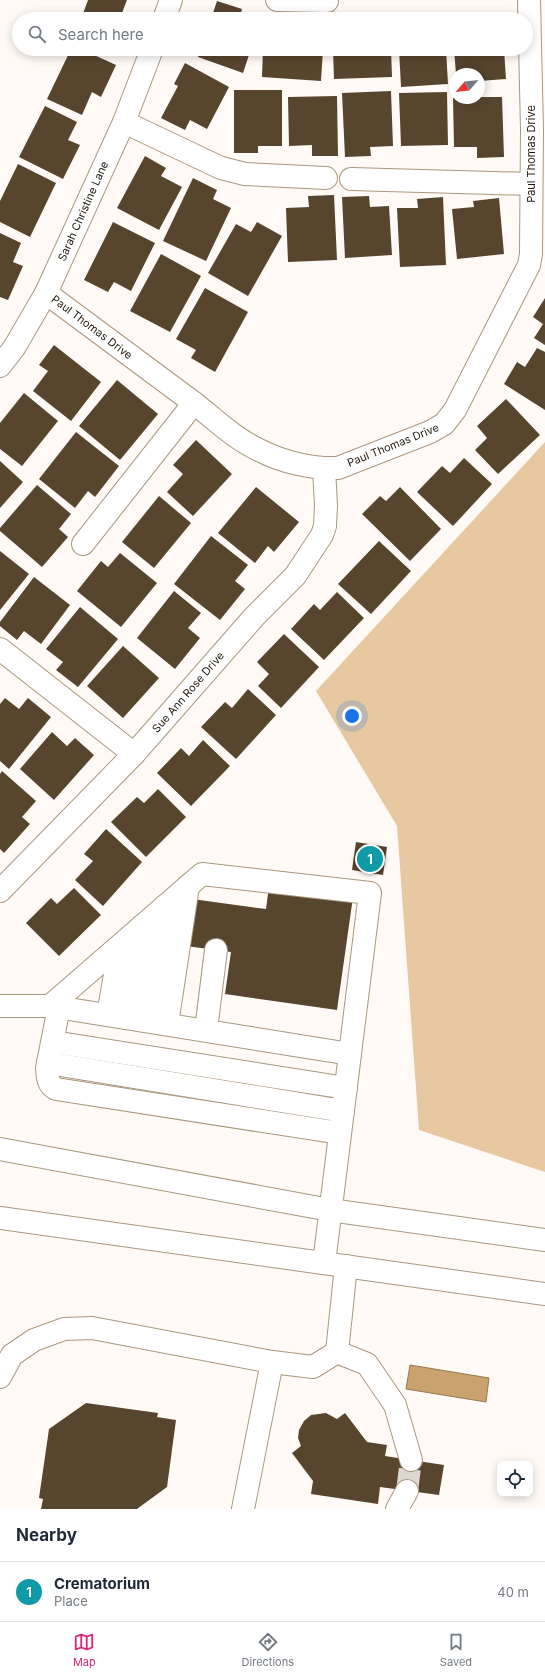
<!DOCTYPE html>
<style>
body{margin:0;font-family:Inter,sans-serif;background:#f2f2f3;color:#1f2937}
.controls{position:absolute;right:12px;bottom:12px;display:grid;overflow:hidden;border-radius:8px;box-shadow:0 2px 10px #0003}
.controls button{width:36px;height:36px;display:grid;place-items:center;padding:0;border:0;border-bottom:1px solid #e0e1e3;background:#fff;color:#1f2937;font:20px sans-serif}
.compass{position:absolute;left:449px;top:68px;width:36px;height:36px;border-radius:50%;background:#fff;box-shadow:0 2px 10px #0003;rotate:242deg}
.you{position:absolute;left:352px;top:716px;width:14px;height:14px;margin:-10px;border:3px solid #fff;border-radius:50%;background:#1a73e8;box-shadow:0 0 0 6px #1a73e833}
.badge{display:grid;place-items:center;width:26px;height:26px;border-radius:50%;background:#db2777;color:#fff;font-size:13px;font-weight:700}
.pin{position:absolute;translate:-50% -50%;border:2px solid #fff;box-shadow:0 1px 4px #0006}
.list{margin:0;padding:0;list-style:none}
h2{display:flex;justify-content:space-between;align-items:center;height:52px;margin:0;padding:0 16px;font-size:17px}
h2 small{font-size:13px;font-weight:400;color:#747a83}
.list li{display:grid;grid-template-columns:26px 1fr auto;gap:12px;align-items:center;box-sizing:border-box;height:60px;padding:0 16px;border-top:1px solid #e0e1e3}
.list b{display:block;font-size:15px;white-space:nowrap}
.list p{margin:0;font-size:13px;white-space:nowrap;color:#747a83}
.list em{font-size:13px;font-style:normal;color:#747a83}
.icon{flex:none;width:22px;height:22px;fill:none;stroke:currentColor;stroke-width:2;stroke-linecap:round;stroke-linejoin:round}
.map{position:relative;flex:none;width:545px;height:1509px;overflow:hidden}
.search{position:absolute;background:#fff;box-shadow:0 2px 10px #0003;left:12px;right:12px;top:12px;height:44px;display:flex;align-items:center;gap:10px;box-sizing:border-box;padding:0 14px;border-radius:22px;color:#747a83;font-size:15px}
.sheet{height:112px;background:#fff}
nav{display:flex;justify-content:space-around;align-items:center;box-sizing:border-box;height:56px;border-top:1px solid #e0e1e3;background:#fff;font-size:11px;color:#747a83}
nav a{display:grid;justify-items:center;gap:2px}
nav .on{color:#db2777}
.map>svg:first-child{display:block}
</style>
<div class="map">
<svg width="545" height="1509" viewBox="0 0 545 1509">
<rect width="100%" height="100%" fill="#fffaf5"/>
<path fill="#e7c8a1" d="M545,442V1172L419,1130L397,826L316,691Z"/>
<path fill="#c9a26e" stroke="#967952" d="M410,1365L489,1378L486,1402L406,1389Z"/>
<g fill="#57452e">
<path d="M88,0H127L122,13L134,17L133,19H81Z"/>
<path d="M217,1L242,9L239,19H211Z"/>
<path d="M71,49H81L116,65L101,97L92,92L82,115L47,99Z"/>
<path d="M107,49H123L121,54Z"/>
<path d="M201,49H251L243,73L198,57Z"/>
<path d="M263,49H323L321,81L262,77Z"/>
<path d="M333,49H391L392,77L334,79Z"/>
<path d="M399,49H446L448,84L401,87Z"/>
<path d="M454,49H504L506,79L479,81V74H456Z"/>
<path d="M185,63L229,87L207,129L190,120L185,130L161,118L178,86L174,84Z"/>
<path d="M234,90H282V146H258V153H234Z"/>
<path d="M391,91L393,146L370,147L371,156L345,157L342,93Z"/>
<path d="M447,92L448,145L401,146L399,93Z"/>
<path d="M337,96L338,156H312V145L289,146L288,97Z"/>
<path d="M479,97H502L504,157L477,158V147H454L453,98Z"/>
<path d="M45,106L77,122L68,140L80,145L63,179L19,157Z"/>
<path d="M145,156L166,168L161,176L182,187L159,230L117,208Z"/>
<path d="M18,164L56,183L30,237L0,222V201Z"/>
<path d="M193,178L217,190L213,199L231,208L206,261L163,241Z"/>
<path d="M334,195L337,260L288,262L286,208L309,207L308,196Z"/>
<path d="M369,196L370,207L389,206L392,255L345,258L342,197Z"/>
<path d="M443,197L446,265L400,267L397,208H418L417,199Z"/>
<path d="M499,198L504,254L457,259L452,209L474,207L473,201Z"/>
<path d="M113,222L155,243L131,291L114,282L108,292L84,280Z"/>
<path d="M257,222L282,236L248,296L208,273L236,224L251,232Z"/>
<path d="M0,233L21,243L13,262L23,266L8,300L0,297Z"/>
<path d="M161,254L201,276L170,332L130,311Z"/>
<path d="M205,288L248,312L215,372L191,358L196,350L176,339Z"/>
<path d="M545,298V345L534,338L543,324L533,317Z"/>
<path d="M54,345L101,382L71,421L33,391L48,371L39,365Z"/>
<path d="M537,348L545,352V410L504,384L517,362L525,367Z"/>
<path d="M117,380L158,414L120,460L79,426Z"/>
<path d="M24,393L58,421L22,466L0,449V423Z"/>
<path d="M506,399L540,435L498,474L475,450L487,438L477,426Z"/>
<path d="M76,432L119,466L95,497L88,491L75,508L39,479Z"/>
<path d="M196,440L232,474L193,516L167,492L183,474L173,465Z"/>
<path d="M464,458L492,484L453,526L417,492L442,466L450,473Z"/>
<path d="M0,461L23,482L0,508Z"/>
<path d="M37,485L71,514L59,529L68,537L42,567L0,531V528Z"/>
<path d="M256,487L299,522L274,552L268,546L255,563L218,533Z"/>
<path d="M400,487L441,529L410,561L362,514L380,496L386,501Z"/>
<path d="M159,496L191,523L154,568L122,542Z"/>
<path d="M211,536L248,565L235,581L245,589L220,620L174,584Z"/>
<path d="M379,541L411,571L371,614L338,584Z"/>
<path d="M0,551L29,574L0,610Z"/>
<path d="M120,553L157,583L121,627L77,591L101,561L108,567Z"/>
<path d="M34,577L70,605L41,644L24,631L17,640L0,626V622Z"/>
<path d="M174,591L201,613L188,628L200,638L175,669L137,638Z"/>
<path d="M337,592L364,618L324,660L291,629L314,604L320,610Z"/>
<path d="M80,607L118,639L78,687L56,670L63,662L46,649Z"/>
<path d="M284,634L319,667L281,708L258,686L269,674L257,662Z"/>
<path d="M123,646L159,678L123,718L87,686Z"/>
<path d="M248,689L276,715L236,759L201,727L225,702L232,708Z"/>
<path d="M5,698L19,709L28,698L51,717L9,769L0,761V704Z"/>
<path d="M52,732L67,746L75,738L94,755L54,800L20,769Z"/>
<path d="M203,740L230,766L191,806L157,773L181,748L189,756Z"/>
<path d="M2,771L36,801L22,817L30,824L4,853L0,849V774Z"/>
<path d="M158,789L186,817L146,857L111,822L137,797L144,803Z"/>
<path d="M106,829L142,862L103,906L75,880L93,861L84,854Z"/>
<path d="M356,842L387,847L383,875L352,870Z"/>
<path d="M269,886L353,897L337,1010L225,994L231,952L186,946L192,899L266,909Z"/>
<path d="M74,888L101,915L59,956L26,923L51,898L57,904Z"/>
<path d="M86,1403L158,1413L157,1417L176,1420L167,1487L137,1509H41L43,1499L39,1498L49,1429Z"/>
<path d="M326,1413L337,1419L345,1413L367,1442L387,1445L385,1456L444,1465L439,1495L380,1487L378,1504L311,1494L313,1481L292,1453L301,1446L298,1438L299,1430L304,1421L311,1415Z"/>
</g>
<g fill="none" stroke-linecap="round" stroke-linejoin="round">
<path stroke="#ded8d2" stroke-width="22" stroke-dasharray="22 11" stroke-linecap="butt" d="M407,1491L411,1460"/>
<g stroke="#ab977d" stroke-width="24">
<g id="minor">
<path d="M277,0L327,1"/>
<path d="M164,19L171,0"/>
<path d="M124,122L221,168L245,174L326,178"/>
<path d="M351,179L531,184"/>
<path d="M46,293C94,329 142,364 190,400C213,417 233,438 259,450C282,462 312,469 338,468L430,432L444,424L455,410L529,265L531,254L532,130L529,0"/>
<path d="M0,366L14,348L46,293L124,122L152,49"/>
<path d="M83,544L194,403"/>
<path d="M0,649L134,754"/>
<path d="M0,891L134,754L254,617L295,576L322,535L325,526L326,505L324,469"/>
<path d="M0,1006H50L202,874L370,893L324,1263"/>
<path d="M50,1006L350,1054"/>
<path d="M59,1007L47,1068C48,1077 47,1084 56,1089L340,1133"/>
<path d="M108,1015L120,946"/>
<path d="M127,1018L142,926"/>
<path d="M146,1021L165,906"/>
<path d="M167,1024L188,886"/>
<path d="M206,1030L216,950"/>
<path d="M53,1042L346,1088"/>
<path d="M48,1063L343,1111"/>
<path d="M337,1352L367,1364L395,1405L411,1460"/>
<path d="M0,1377L12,1355L34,1340L64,1329L92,1328L272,1362L313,1367L337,1352L346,1266"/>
<path d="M243,1509L272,1362"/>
<path d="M397,1509L407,1491"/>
</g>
</g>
<g stroke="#ab977d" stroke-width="24">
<g id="major">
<path d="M0,1149L330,1210L545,1240"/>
<path d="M0,1218L545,1294"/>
</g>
</g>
<use href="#minor" stroke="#fff" stroke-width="22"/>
<use href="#major" stroke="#fff" stroke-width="22"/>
</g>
<g text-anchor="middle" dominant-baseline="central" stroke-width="4" stroke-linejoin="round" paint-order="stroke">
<g font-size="11" fill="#20190f" stroke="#fff">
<text transform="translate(531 154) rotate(-90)">Paul Thomas Drive</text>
<text transform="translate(83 211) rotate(-66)">Sarah Christine Lane</text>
<text transform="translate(92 327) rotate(37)">Paul Thomas Drive</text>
<text transform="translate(393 445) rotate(-22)">Paul Thomas Drive</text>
<text transform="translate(188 692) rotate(-49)">Sue Ann Rose Drive</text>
</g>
</g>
</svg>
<div class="controls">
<button><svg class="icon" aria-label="locate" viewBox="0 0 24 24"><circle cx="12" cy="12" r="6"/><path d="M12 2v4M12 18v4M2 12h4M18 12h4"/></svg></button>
</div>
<svg class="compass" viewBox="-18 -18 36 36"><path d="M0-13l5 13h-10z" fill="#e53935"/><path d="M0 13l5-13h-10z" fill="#747a83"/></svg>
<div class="you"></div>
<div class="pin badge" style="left:370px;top:859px;background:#0f9aa8">1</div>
<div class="search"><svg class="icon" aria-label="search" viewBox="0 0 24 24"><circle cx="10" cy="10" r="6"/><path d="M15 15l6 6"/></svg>Search here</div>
</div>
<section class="sheet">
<h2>Nearby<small></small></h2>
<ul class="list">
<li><span class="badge" style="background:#0f9aa8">1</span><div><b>Crematorium</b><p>Place</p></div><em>40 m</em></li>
</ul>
</section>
<nav>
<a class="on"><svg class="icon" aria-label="map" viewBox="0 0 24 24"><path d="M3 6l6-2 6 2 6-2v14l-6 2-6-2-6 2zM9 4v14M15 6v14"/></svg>Map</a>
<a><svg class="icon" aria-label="directions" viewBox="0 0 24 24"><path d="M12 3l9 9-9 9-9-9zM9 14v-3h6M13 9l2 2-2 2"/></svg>Directions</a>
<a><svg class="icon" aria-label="saved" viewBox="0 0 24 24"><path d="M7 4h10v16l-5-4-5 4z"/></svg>Saved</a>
</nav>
